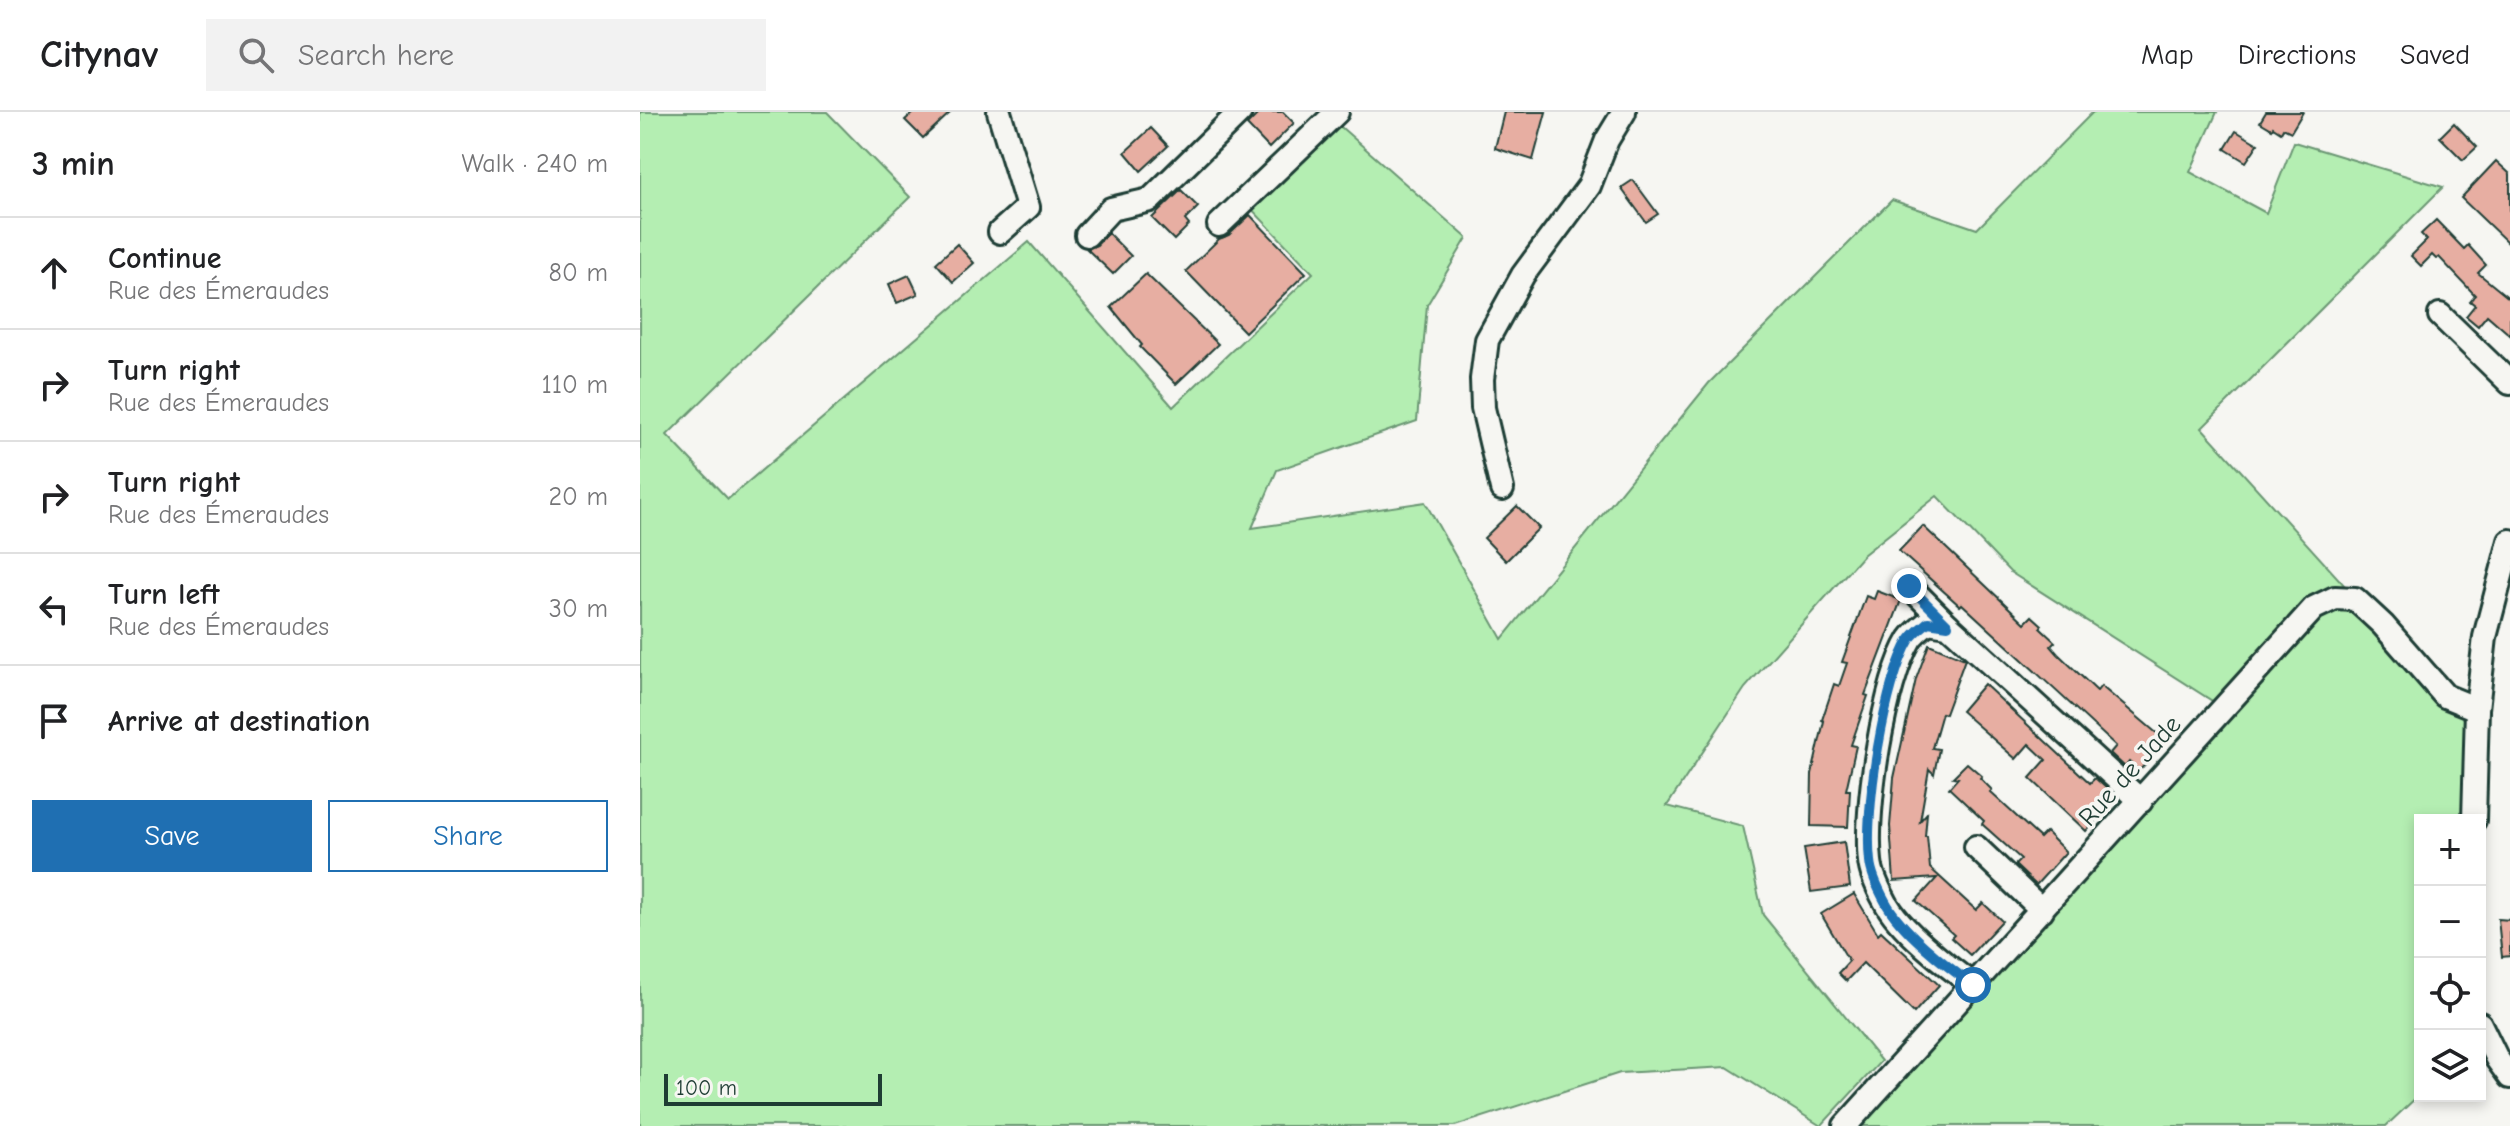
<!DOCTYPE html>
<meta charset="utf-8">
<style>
body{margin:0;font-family:"Comic Neue",sans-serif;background:#f2f2f2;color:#202124}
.controls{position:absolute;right:24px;bottom:24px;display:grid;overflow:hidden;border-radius:0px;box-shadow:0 4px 12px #0003}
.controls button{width:72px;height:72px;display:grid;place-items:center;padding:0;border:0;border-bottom:2px solid #e0e0e0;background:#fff;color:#202124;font:40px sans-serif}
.scale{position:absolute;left:24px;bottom:20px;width:218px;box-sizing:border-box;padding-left:8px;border:4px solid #1f3d34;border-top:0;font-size:22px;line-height:28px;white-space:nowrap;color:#1f3d34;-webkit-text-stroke:6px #f6f6f2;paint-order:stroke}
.stop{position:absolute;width:24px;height:24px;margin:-18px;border:6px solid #1f6fb2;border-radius:50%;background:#fff}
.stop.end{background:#1f6fb2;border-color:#fff;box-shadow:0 2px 8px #0008}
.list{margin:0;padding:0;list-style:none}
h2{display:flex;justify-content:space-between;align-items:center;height:104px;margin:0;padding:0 32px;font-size:34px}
h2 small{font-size:26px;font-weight:400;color:#757577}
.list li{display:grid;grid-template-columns:52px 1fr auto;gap:24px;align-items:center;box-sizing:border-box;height:112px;padding:0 32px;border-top:2px solid #e0e0e0}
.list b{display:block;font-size:30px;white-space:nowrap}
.list p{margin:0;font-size:26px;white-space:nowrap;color:#757577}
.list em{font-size:26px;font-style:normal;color:#757577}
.actions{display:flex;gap:16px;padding:24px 32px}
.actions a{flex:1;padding:18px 0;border:2px solid #1f6fb2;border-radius:0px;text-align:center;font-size:28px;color:#1f6fb2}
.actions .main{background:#1f6fb2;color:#fff}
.icon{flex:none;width:44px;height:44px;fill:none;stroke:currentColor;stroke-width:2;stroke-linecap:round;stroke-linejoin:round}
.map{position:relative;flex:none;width:1870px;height:1014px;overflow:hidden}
header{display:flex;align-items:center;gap:48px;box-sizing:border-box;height:112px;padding:0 40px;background:#fff;border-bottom:2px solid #e0e0e0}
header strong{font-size:38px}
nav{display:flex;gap:44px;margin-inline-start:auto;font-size:28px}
.search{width:560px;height:72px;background:#f2f2f2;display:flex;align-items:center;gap:20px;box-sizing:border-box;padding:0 28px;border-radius:0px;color:#757577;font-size:30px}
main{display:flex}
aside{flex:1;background:#fff}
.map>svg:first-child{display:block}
</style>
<header>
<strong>Citynav</strong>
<div class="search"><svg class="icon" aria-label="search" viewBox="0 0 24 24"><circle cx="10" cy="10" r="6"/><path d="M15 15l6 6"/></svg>Search here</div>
<nav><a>Map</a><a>Directions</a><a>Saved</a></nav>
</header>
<main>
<aside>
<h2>3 min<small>Walk · 240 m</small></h2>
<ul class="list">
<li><svg class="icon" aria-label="ahead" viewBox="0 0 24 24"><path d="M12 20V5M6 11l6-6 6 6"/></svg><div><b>Continue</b><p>Rue des Émeraudes</p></div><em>80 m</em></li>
<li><svg class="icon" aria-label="right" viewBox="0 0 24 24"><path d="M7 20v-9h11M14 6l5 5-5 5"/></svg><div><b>Turn right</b><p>Rue des Émeraudes</p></div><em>110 m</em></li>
<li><svg class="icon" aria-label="right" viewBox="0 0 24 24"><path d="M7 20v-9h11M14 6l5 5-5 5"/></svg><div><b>Turn right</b><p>Rue des Émeraudes</p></div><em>20 m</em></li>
<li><svg class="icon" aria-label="left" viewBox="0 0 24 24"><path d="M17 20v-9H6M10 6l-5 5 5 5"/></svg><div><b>Turn left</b><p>Rue des Émeraudes</p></div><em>30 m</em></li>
<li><svg class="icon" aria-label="arrive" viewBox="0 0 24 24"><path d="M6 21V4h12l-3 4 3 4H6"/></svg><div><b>Arrive at destination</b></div></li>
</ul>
<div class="actions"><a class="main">Save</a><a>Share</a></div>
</aside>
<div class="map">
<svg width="1870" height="1014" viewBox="0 0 1870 1014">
<rect width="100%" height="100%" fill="#f6f6f2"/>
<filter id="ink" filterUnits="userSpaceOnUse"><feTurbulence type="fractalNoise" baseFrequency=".0125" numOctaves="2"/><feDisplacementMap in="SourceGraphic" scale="16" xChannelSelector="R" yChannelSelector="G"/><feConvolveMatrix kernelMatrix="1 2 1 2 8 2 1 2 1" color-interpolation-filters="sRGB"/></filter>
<g filter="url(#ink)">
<path fill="#b4eeb2" stroke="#6a9673" stroke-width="2" d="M0,0H187L270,85L27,323L88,387L389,130L533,295L673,161L604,89L693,8L827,126L787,193L777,309L637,358L612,416L785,390L862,527L1069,271L1252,88L1337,117L1453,0H1577L1550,60L1626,101L1654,30L1803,75L1562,316L1829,611L1822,708H1780V982L1746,1014H1215L1591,601L1370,460L1297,384L1223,443L1105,576L1027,694L1103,714L1123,803L1241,949L1181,1014L1087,955L980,961L815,1014H0Z"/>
<g fill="#e7aea2" stroke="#1f3d34" stroke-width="2">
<path d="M274,0H311L283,26L265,8Z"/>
<path d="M620,0H643L654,11L629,36L607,13Z"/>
<path d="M864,0H906L893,48L855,36Z"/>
<path d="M1626,0H1663L1651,20L1643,16L1641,20L1633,15L1632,17L1620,10Z"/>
<path d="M1814,11L1837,35L1823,48L1800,25Z"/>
<path d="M511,16L528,34L501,59L485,40Z"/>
<path d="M1596,19L1618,32L1606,50L1585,37Z"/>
<path d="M1856,49L1870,62V133L1821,86Z"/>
<path d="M993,68L1018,102L1006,110L981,76Z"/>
<path d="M541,78L558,95L545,108L549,113L534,128L512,106Z"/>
<path d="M610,103L666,161L605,220L546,159L579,127L589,123Z"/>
<path d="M1796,108L1824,137L1828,133L1846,153L1838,161L1870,187V223L1847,203L1838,214L1826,204L1835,193L1830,189L1835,183L1799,145L1796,147L1792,143L1781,154L1771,144L1787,128L1781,122Z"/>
<path d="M468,121L491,144L473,162L447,137L457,133Z"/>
<path d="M317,132L334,151L313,170L296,151Z"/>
<path d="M506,162L578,232L536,272L500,235L502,233L471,195Z"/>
<path d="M269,163L278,182L257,191L249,172Z"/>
<path d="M877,394L899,416L866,449L844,426Z"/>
<path d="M1283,414L1385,511L1392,504L1402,513L1400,516L1415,530L1411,534L1418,542L1457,579L1461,574L1526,629L1499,659L1489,650L1485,655L1470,641L1476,634L1322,492L1320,494L1259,439Z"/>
<path d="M1237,479L1261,488L1225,583L1228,584L1211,633L1216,634L1206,678H1210L1208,715L1171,714L1172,662L1184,609L1182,608L1194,572L1199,574L1207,551L1202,550L1226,484L1234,487Z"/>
<path d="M1289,532L1325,547L1305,602L1302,601L1292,636L1299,637L1294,662L1289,657L1280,709L1287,701L1285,724H1287L1290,756L1336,798L1343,791L1362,809L1330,843L1311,826L1314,823L1276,789L1297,766L1254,769L1250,714L1254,666L1276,567Z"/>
<path d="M1344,572L1450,671L1455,666L1476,685L1446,719L1390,666L1406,648L1389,632L1376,647L1321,599Z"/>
<path d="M1327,651L1342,664L1340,666L1352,678L1350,680L1400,726L1406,720L1426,740L1396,773L1375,753L1381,747L1342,712L1344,709L1309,676L1318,666L1313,665Z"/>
<path d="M1204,730L1210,775L1171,780L1164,736Z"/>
<path d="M1214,782L1238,822L1241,819L1299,873L1274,901L1223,851L1206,869L1198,861L1209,849L1181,802Z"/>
<path d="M1858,807L1870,808V844L1862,845Z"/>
</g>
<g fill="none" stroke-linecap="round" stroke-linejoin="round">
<g stroke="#1f3d34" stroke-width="28">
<g id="minor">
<path d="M359,0L388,95L360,120"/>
<path d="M579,113L697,0"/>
<path d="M447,123L471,97L510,88L600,0"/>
<path d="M1800,203L1870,271"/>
<path d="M862,377L843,296L842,267L847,228L883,163L949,74L967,28L984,0"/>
<path d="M1269,474L1308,513"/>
<path d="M1834,708L1837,597L1845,525L1870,429"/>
<path d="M1336,735L1402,798"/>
<path d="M1333,873C1308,855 1258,816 1245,789C1239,778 1231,761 1230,749C1224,699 1244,570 1270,527C1274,521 1282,515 1288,510L1308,513L1501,689"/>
<path d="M1840,912L1857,947L1870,965"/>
<path d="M1205,1014L1674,496L1695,486L1715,487L1743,513L1805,584L1837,597"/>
</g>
</g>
<use href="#minor" stroke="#f6f6f2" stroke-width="22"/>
</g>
</g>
<g fill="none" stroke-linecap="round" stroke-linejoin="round" filter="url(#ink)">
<path stroke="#1f6fb2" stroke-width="10" d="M1269,474L1308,513L1288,510C1282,515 1274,521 1270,527C1244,570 1224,699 1230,749C1231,761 1239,778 1245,789C1260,818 1306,854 1333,873"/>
</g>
<g text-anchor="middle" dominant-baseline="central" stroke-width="7" stroke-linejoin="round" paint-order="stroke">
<g font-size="26" fill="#1f3d34" stroke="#f6f6f2">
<text transform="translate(1490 659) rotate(-48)">Rue de Jade</text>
</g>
</g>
</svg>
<div class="controls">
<button>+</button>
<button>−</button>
<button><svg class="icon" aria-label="locate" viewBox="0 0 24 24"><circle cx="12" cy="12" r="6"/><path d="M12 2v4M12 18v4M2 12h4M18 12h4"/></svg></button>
<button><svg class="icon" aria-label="layers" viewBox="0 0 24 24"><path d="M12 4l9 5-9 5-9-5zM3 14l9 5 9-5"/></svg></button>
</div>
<div class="scale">100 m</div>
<div class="stop" style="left:1333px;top:873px"></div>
<div class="stop end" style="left:1269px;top:474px"></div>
</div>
</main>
